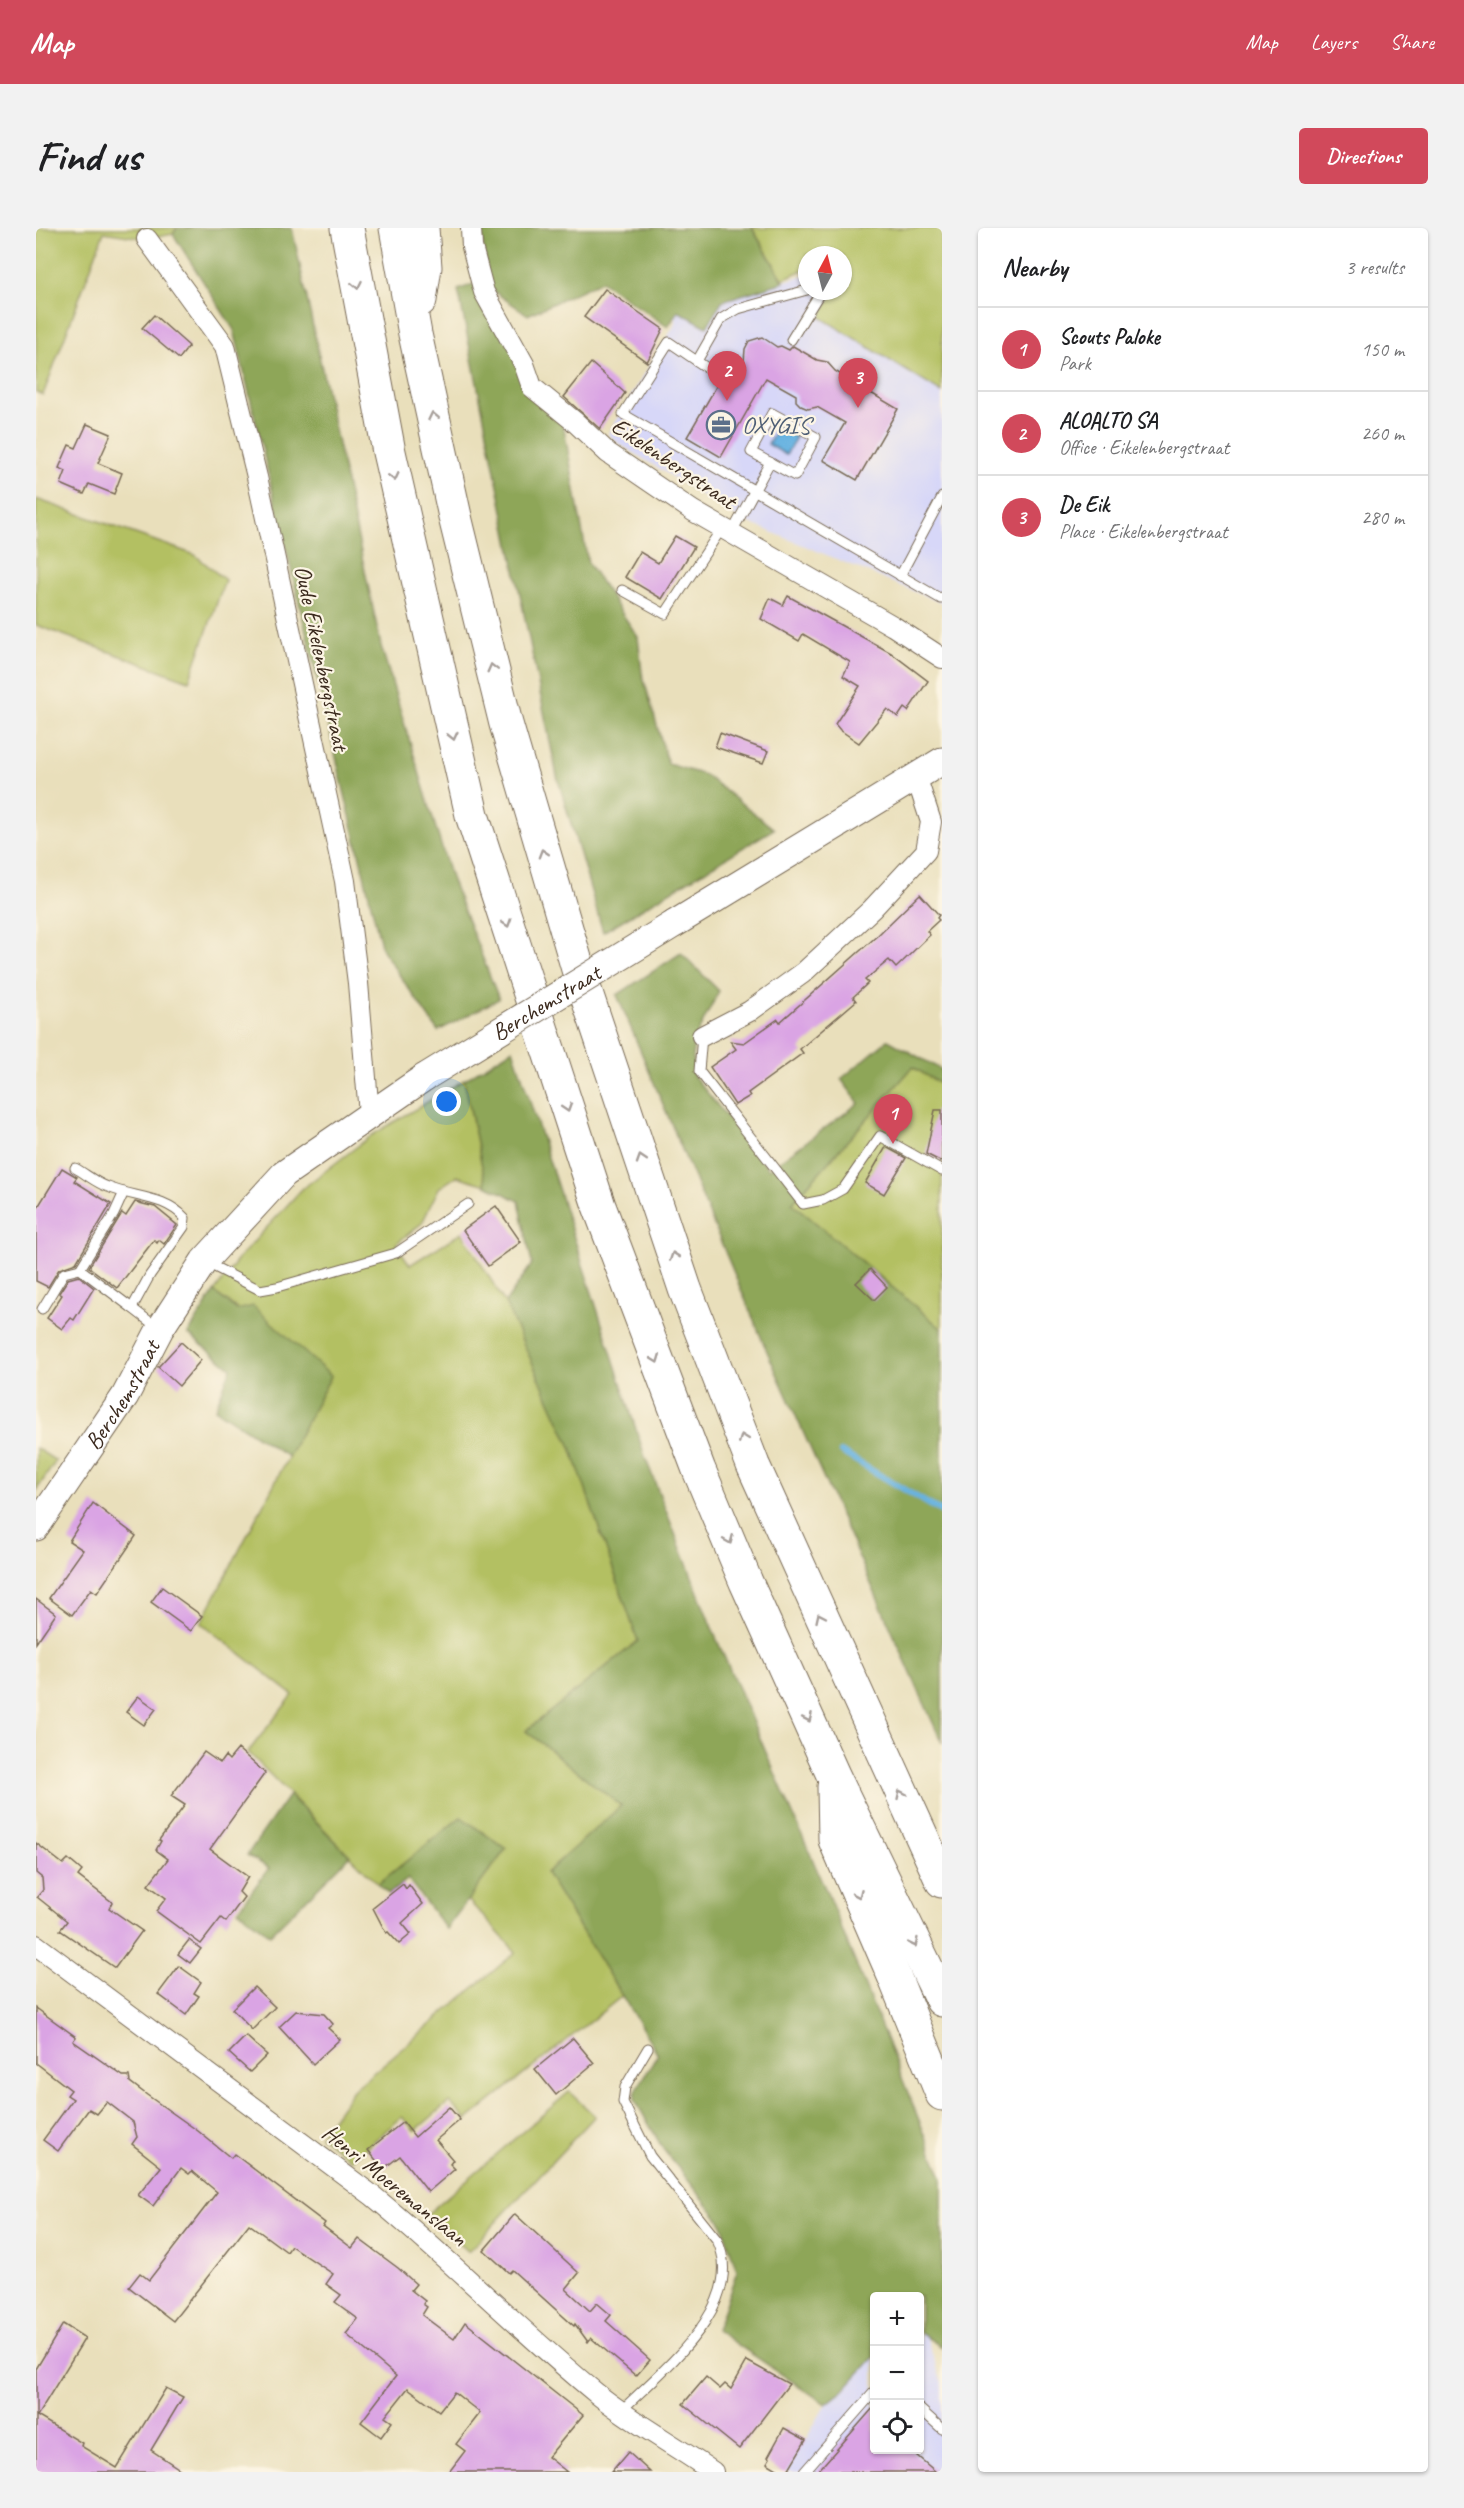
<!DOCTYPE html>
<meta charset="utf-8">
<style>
body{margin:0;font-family:Caveat,sans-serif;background:#f2f2f2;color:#202124}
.controls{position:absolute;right:18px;bottom:18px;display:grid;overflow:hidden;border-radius:6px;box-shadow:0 2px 4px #0004}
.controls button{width:54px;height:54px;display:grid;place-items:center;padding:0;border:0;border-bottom:2px solid #e0e0e0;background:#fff;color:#202124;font:30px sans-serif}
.compass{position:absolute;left:762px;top:18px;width:54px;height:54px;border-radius:50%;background:#fff;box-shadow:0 2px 4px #0004;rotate:7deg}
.you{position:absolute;left:411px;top:874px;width:21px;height:21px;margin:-15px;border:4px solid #fff;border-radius:50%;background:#1a73e8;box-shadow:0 0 0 9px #1a73e833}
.badge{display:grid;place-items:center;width:39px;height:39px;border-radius:50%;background:#d1495b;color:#fff;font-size:20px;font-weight:700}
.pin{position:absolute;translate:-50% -50px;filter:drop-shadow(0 2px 3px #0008)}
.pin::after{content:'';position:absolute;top:32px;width:21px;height:18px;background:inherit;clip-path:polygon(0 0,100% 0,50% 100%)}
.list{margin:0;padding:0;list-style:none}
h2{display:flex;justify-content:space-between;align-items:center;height:78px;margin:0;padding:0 24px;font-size:26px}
h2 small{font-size:20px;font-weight:400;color:#757577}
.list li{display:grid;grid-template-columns:39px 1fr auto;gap:18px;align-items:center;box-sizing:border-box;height:84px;padding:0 24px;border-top:2px solid #e0e0e0}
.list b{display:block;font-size:22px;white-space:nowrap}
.list p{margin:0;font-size:20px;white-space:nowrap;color:#757577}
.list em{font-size:20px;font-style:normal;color:#757577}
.icon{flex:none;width:33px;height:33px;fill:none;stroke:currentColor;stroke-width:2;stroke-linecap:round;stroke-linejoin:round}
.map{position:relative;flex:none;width:906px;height:2244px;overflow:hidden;border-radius:6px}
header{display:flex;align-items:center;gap:36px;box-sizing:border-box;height:84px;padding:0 30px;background:#d1495b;color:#fff}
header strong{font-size:28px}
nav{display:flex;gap:33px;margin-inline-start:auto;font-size:21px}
.intro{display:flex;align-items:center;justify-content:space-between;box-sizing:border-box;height:144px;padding:0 36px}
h1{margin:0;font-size:42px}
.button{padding:15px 27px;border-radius:6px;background:#d1495b;color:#fff;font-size:21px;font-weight:700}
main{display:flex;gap:36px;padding:0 36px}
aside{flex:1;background:#fff;border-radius:6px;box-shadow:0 2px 4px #0004}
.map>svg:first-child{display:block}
</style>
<header>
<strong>Map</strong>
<nav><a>Map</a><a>Layers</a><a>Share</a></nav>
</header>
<div class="intro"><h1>Find us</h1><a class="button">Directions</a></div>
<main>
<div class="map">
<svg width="906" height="2244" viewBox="0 0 906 2244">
<rect width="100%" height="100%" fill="#fcf5e5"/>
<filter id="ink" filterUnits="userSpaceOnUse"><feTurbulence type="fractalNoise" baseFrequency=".0167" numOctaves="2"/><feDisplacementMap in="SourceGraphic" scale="12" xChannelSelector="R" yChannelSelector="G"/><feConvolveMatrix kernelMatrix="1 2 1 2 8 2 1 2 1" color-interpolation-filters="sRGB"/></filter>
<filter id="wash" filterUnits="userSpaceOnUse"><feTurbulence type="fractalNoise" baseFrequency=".008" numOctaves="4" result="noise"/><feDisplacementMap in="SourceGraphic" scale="24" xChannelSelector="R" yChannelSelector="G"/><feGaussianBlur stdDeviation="1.35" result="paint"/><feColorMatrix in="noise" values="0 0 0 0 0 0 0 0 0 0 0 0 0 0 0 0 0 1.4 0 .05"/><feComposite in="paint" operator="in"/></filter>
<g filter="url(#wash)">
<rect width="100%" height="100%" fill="#e9dfbb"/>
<g fill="#d7d7f8">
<path d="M771,46V63H798L906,154V375L702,290L582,215L572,206L638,98L642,83L686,73Z"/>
<path d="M884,2091L906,2154V2244H751L790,2176L838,2119V2222H884Z"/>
</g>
<g fill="#b3c062" stroke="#777540" stroke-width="1.5">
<path d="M0,0H141L137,6L111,11L68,4L7,167L0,164Z"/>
<path d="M716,0H906V165L784,89L798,63H807V27H771V40L747,51Z"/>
<path d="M0,271L159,327L189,352L153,453L0,397Z"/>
<path d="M877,839L906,857V1101L756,975Z"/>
<path d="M428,852L450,957L421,948L403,960L386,995L360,1016L374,1037L426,1004L469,1075L535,1219L602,1413L490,1503L585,1578L510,1645L586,1768L431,1892L413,1874L379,1903L366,1889L316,1932L284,1908L317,1862L480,1724L432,1672L470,1621L425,1589L342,1656L212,1524L257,1467L165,1395L295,1148L178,1064L203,1030L266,961L336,907Z"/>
<path d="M0,1220L20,1233L0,1263Z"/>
<path d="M533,1864L559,1888L432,2024L390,1987Z"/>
</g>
<g fill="#8ea658" stroke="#64683b" stroke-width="1.5">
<path d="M141,0H256L345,418L415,650L463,771L402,803L346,722L198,102L137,6Z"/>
<path d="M445,0H716L748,54L686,73L671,99L642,83L632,99L565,53L492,87L453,60Z"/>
<path d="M438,56L527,195L552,335L602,409L606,445L632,536L669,547L738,601L567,704L521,548L422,62Z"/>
<path d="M645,725L683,763L657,814V847L733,941L823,875L805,851L852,812L906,842V857L877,839L756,975L906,1101V1515L730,1121L581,767Z"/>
<path d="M477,821L609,1229L678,1405L792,1667L906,1949V2119L884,2105V2068H838V2129L807,2163L790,2176L680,2102L701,2043L685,1993L627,1921L599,1872L600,1863L622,1826L510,1645L585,1578L490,1503L602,1413L535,1219L469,1075L496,1036L483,973L450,957L428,852Z"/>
<path d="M178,1064L201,1082L217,1078L295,1148L252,1229L179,1181L195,1140L152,1106Z"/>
<path d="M253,1567L314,1628L234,1707L202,1682L233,1640L211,1627Z"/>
<path d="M425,1589L470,1621L410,1701L372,1651L353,1666L342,1656Z"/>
</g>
<path fill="#68b3e1" stroke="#526e80" stroke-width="1.5" d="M742,199L760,209L750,227L732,216Z"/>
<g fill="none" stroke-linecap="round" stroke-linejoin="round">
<path stroke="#68b3e1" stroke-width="6" d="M805,1224L906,1284"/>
</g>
<g id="blocks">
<g fill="#daa4e4">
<path d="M569,61L627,101L611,134L548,89Z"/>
<path d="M118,87L153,118L143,131L106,100Z"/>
<path d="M726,109L741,119L745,118L753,122L757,118L781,132L791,134L799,143L823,158L862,181L821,252L787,232L809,195L781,179L772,181L765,178L760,173V167L730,150L685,229L651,209L692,138L708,134L709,121L713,113Z"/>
<path d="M555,135L589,165L564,201L528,169Z"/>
<path d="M51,196L75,206L62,235L86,245L78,266L53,256L48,266L25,256L30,243L23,240L33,217L40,220Z"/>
<path d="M639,308L658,319L626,371L589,349L604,324L622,335Z"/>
<path d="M752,368L855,425L892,453L872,483L868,480L862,489L851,481L823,515L804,502L799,496L824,458L807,448L814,434L767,406L763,413L725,391L734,370L747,377Z"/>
<path d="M684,505L732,523L727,535L679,519Z"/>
<path d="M884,666L903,687L901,690L903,692L891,703L894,707L860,740L853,732L829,752L832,755L817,769L820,773L764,821L767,825L712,865L714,868L699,877L674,839L700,821L694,813L708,815L742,791L744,794L842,707Z"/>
<path d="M899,882H906V934L890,926Z"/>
<path d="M850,919L870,930L848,966L829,955Z"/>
<path d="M26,940L41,949L38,953L75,976L40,1035L23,1041L12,1059L0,1053V982Z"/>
<path d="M99,974L119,979L141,997L128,1016L123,1012L121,1015L118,1012L81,1060L53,1039L86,985L90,988Z"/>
<path d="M460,978L485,1014L452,1038L427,1002Z"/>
<path d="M834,1041L851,1059L838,1072L820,1055Z"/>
<path d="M43,1048L58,1060L38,1092L35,1090L26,1101L11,1090L26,1067L23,1065L32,1051Z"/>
<path d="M145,1114L165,1132L143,1158L122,1139Z"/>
<path d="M57,1275L100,1308L61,1365L55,1361L36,1387L13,1370L47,1322L33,1313Z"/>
<path d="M126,1359L166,1388L155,1403L115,1374Z"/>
<path d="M0,1371L20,1386L0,1415Z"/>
<path d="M102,1468L120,1481L108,1497L90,1484Z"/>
<path d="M202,1521L229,1545L174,1621L212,1649L203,1664L208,1669L190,1694L185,1690L165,1716L120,1683L130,1670L112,1657L132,1631L120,1622L125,1613L123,1612L149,1577L135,1568L168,1524L184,1535L189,1528L193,1532Z"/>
<path d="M0,1615L27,1636L32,1631L46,1643L42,1648L76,1674L73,1680L106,1703L79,1740L24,1702L31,1693L1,1669L7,1662L6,1650L0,1645Z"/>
<path d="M367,1656L370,1661L373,1657L387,1676L366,1695L375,1706L363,1716L352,1704L350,1705L337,1680Z"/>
<path d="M153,1712L165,1721L154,1735L142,1726Z"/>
<path d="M143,1738L165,1754L158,1765L163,1768L150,1787L122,1766Z"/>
<path d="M218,1759L239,1779L216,1802L196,1781Z"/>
<path d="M0,1780L40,1809L37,1813L87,1848H93L94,1854L111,1867L162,1903L195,1930L198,1926L289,1995L287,1998L316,2020L323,2011L362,2040L380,2056L375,2062L389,2073L387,2076L391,2079L386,2087L418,2111L429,2094L547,2187L512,2229L531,2244H413L429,2223L420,2216L444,2185L418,2164L403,2183L372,2160L349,2189L356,2194L345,2209L338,2204L325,2194L360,2148L310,2106L322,2091L299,2074L305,2067L290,2056L297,2046L255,2018L251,2024L213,1996L137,2093L93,2059L104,2045L113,2052L181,1964L156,1943L153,1946L145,1940L117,1978L102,1967L125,1939L96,1916L101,1909L97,1894L71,1874L61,1886L53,1881L22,1923L7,1912L37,1871L31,1867L35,1862L0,1835Z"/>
<path d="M260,1783L288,1786L297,1796L292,1800L304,1811L277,1836L243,1799Z"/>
<path d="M210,1808L231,1827L214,1844L193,1825Z"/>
<path d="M537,1810L558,1835L520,1867L499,1841Z"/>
<path d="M413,1879L424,1892L400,1912L417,1932L414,1936L419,1941L392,1964L364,1928L347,1941L332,1922L367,1894L379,1909Z"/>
<path d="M479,1986L543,2045L530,2061L554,2083L561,2075L575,2087L570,2093L614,2132L600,2148L555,2110L552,2114L539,2096L538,2098L476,2042L473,2045L448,2022Z"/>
<path d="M27,2096L49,2110L1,2188L46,2215L45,2218L81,2240L130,2160L147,2169L115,2222L148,2244H0V2141Z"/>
<path d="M711,2133L753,2156L703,2221L647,2176L670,2149L684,2161L689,2156L695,2161Z"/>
<path d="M838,2179V2222H874L900,2244H781Z"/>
<path d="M748,2200L770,2212L751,2244H746L731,2235L734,2230L732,2229Z"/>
<path d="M592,2224L614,2244H575Z"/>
</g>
</g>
</g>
<g filter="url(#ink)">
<use href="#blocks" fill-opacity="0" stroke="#786955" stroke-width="1.5"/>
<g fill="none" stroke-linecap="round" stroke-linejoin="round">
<g stroke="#786955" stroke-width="11">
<g id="lane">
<path d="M755,112L782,68L779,63"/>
<path d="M661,133L685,91L702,81L771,62"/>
<path d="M674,142L633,114L587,186L905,371L906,369"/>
<path d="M736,185L780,209L759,248L715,224Z"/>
<path d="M696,304L734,234"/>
<path d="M864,348L906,269"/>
<path d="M586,362L629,386L686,300"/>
<path d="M666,808L663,843L767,976L787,972L807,961L844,908L906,943"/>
<path d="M39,940C50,946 60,955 72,959C98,970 128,967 149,990L148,999L114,1047L96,1080L122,1100"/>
<path d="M88,964L78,986L44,1041L96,1080"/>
<path d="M171,1035L224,1062L241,1059L360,1025L432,976"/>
<path d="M6,1081L28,1045L44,1041"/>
<path d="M884,2181L906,2201"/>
<path d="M585,2183C625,2143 712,2077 681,2012L614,1928L587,1874L589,1859L612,1820"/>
<path d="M768,2244L838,2164"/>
</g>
</g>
<g stroke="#786955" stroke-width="22">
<g id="street">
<path d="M435,0L436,19L448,64L488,136L496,159L539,194L572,225L657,283L857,398L906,430"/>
<path d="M111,11L189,118L221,249L309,653L322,755L333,886"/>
<path d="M666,808L714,783L767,745L836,681L890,623L895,594L880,548"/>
<path d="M0,1717L337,1968C414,2031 483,2102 560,2165C597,2195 639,2217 677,2244"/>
</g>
</g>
<g stroke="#786955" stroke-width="29">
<g id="secondary">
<path d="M638,696L906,533"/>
<path id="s1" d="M0,1299L89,1168L124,1101L168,1033L248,946L389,849"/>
</g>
</g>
<g stroke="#786955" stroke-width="35">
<g id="highway">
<path d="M311,0L353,224L436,587L563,978L663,1242L710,1354L798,1549L906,1772"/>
<path d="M360,0L379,106L420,293L470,496L542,741L649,1061L717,1237L906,1653"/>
<path d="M384,72L389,39L386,0"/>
<path d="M798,1559L799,1612L858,1748L906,1866"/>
</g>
</g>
<use href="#lane" stroke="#fff" stroke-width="9"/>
<use href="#street" stroke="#fff" stroke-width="20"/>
<use href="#secondary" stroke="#fff" stroke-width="27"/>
<use href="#highway" stroke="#fff" stroke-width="33"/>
<g stroke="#786955" stroke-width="29" stroke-linecap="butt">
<g id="secondary-bridge">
<path id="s2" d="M389,849L638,696"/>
</g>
</g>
<use href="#secondary-bridge" stroke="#fff" stroke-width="27"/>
</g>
<defs><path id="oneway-chevron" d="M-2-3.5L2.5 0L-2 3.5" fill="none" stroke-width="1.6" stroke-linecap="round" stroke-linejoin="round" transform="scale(1.5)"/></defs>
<g stroke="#a79f9a">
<use href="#oneway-chevron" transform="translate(321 57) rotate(79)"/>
<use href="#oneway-chevron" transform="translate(397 188) rotate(-102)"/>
<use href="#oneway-chevron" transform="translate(358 249) rotate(77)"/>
<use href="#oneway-chevron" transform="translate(456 440) rotate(-104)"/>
<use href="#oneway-chevron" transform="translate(417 508) rotate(77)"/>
<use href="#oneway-chevron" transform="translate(507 625) rotate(-107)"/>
<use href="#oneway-chevron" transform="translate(471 695) rotate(72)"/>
<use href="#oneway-chevron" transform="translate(531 880) rotate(72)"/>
<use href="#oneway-chevron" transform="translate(605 931) rotate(-108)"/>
<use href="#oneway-chevron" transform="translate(638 1028) rotate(-109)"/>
<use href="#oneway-chevron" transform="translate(620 1131) rotate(69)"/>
<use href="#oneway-chevron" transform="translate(707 1210) rotate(-111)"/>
<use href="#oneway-chevron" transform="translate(693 1312) rotate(67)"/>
<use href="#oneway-chevron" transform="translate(784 1389) rotate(-115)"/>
<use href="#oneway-chevron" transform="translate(772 1490) rotate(66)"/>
<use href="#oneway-chevron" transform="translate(865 1566) rotate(-115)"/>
<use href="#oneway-chevron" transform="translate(822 1666) rotate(66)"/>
<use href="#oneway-chevron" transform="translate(878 1715) rotate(64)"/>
</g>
</g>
<defs>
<g id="office-ring" transform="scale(1.5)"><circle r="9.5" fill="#fcf5e5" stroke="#5c6f8a" stroke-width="1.5"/><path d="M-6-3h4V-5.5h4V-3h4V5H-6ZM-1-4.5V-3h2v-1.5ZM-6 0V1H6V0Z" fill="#5c6f8a"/></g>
</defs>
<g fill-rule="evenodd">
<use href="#office-ring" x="685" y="197"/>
</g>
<g text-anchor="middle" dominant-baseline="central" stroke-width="4.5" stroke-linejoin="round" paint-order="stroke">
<g font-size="24" fill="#4e5e75" stroke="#fcf5e5" text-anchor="start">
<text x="706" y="197">OXYGIS</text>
</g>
<g font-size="24" fill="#3b2a1e" stroke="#fcf5e5">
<text transform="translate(638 235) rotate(34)">Eikelenbergstraat</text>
<text transform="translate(286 430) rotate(78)">Oude Eikelenbergstraat</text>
<text stroke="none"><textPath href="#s2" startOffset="142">Berchemstraat</textPath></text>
<text stroke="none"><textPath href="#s1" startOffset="158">Berchemstraat</textPath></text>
<text transform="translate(359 1957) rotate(39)">Henri Moeremanslaan</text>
</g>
</g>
</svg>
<div class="controls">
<button>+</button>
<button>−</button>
<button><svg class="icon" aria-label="locate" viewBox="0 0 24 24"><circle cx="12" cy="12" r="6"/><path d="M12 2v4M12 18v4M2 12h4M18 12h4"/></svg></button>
</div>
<svg class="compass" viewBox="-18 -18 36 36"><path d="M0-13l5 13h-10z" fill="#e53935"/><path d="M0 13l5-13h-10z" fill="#757577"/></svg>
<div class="you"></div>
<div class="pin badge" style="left:857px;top:916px">1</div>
<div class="pin badge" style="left:691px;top:173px">2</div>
<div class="pin badge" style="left:822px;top:180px">3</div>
</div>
<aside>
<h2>Nearby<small>3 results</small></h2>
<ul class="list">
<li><span class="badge">1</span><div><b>Scouts Paloke</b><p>Park</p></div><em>150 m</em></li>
<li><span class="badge">2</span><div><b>ALOALTO SA</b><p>Office · Eikelenbergstraat</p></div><em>260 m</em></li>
<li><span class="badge">3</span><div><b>De Eik</b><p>Place · Eikelenbergstraat</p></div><em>280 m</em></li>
</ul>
</aside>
</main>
